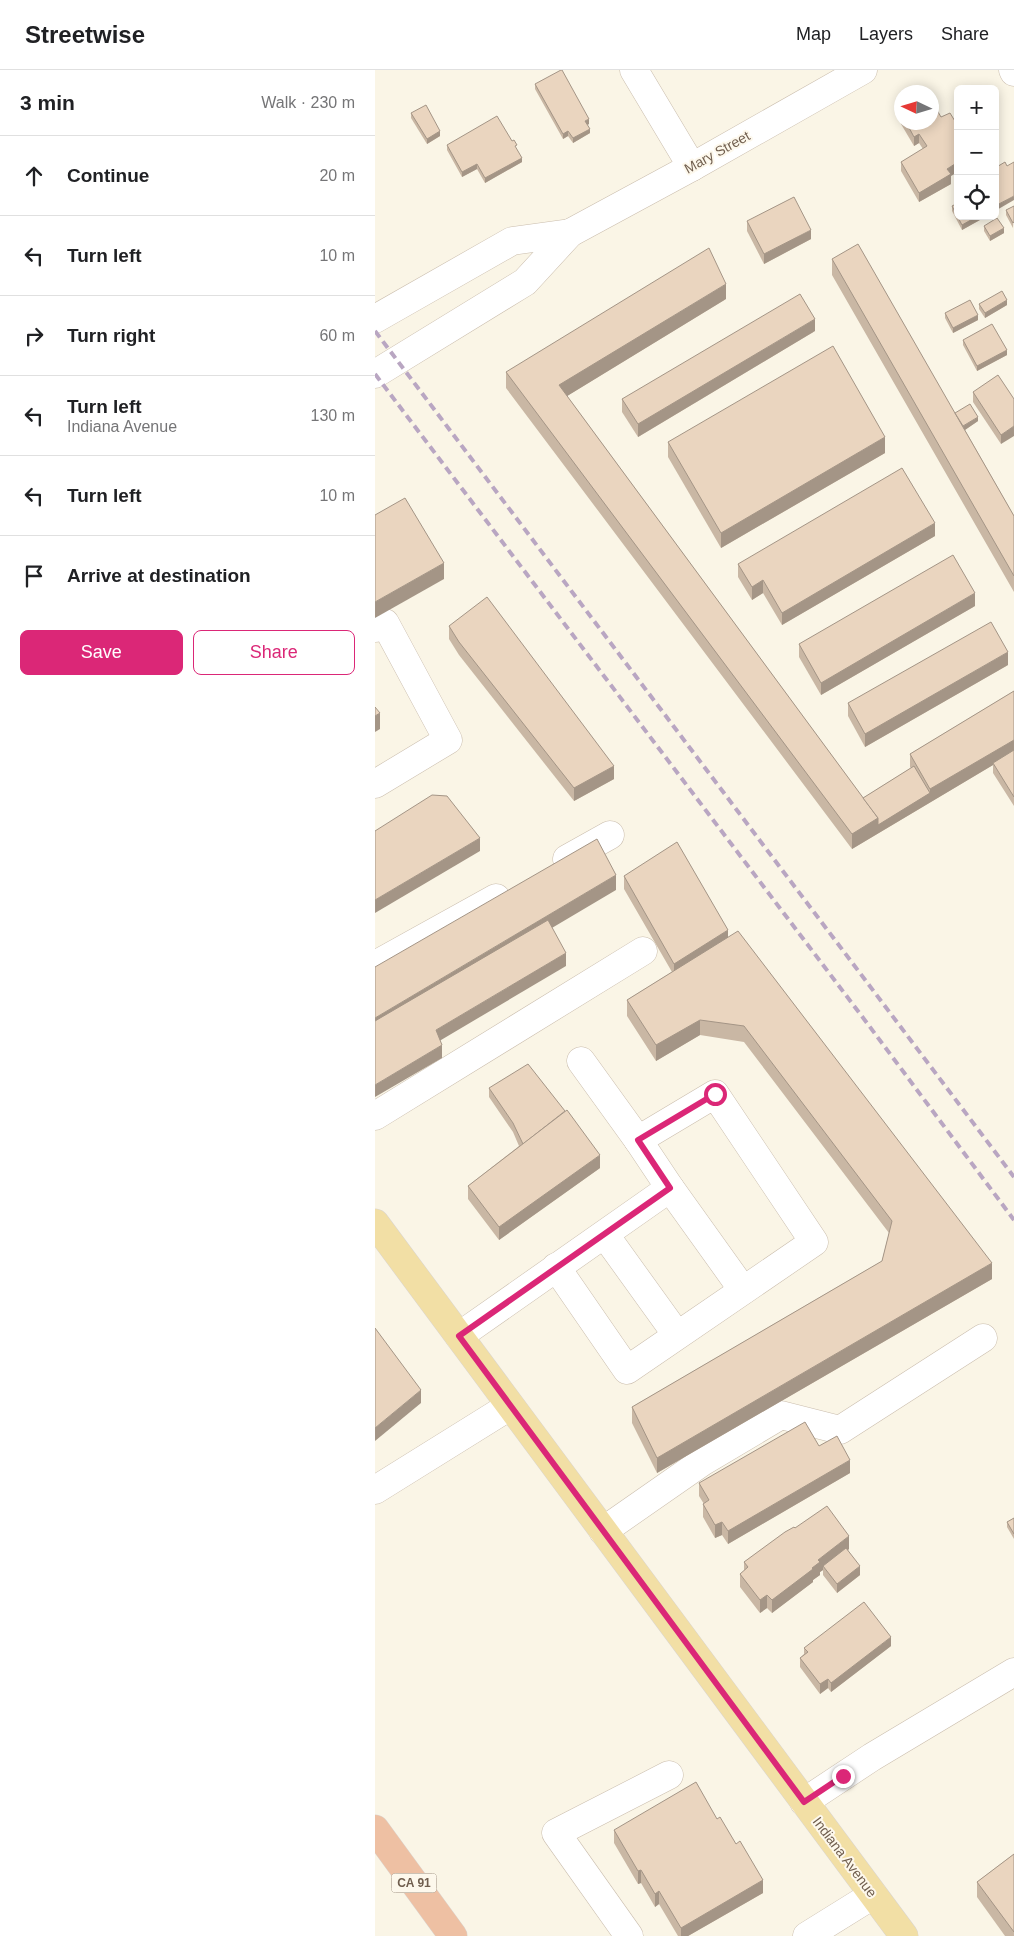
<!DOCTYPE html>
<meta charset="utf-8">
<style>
body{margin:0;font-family:Helvetica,sans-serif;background:#f6f6f6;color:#202124}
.controls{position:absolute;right:15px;top:15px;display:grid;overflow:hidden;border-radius:8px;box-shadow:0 2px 12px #0003}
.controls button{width:45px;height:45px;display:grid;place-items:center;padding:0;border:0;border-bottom:1px solid #e0e0e0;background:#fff;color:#202124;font:25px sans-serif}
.compass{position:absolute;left:519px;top:15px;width:45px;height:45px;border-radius:50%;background:#fff;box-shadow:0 2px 12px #0003;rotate:274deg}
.stop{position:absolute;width:15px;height:15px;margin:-11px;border:4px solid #db2777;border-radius:50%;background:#fff}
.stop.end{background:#db2777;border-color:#fff;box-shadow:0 1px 5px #0008}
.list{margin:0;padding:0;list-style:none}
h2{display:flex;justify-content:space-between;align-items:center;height:65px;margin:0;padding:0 20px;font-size:21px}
h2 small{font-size:16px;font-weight:400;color:#757577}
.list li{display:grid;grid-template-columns:32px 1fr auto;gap:15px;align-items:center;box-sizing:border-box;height:80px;padding:0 20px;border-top:1px solid #e0e0e0}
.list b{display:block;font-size:19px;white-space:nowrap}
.list p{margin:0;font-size:16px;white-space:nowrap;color:#757577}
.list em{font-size:16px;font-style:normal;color:#757577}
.actions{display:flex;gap:10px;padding:15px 20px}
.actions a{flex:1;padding:11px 0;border:1px solid #db2777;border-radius:8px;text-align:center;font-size:18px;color:#db2777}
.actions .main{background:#db2777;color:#fff}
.icon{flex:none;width:28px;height:28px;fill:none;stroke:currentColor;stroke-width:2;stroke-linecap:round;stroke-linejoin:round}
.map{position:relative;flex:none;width:639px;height:1866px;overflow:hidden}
header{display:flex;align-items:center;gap:30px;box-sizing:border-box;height:70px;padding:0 25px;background:#fff;border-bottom:1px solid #e0e0e0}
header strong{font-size:24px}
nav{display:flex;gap:28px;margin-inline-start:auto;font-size:18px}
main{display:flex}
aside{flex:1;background:#fff}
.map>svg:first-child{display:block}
</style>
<header>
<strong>Streetwise</strong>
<nav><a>Map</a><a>Layers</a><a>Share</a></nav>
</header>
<main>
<aside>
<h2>3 min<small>Walk · 230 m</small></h2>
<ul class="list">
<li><svg class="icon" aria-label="ahead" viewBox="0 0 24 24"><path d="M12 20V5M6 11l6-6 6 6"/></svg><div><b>Continue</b></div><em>20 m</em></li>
<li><svg class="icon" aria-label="left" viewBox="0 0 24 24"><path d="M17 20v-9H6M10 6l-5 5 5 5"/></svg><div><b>Turn left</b></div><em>10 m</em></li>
<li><svg class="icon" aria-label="right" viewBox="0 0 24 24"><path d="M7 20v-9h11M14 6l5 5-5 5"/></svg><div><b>Turn right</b></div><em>60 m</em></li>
<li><svg class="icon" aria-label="left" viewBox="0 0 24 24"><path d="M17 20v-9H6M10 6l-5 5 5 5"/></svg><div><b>Turn left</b><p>Indiana Avenue</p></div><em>130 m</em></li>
<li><svg class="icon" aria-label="left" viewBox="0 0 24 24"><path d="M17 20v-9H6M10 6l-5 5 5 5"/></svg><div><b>Turn left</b></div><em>10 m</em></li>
<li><svg class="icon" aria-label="arrive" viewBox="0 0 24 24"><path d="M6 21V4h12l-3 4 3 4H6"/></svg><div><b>Arrive at destination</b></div></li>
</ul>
<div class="actions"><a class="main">Save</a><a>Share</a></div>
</aside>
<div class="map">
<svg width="639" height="1866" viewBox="0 0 639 1866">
<rect width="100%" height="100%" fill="#faf5e6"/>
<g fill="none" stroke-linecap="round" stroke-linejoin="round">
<g stroke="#cabdad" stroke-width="29">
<g id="minor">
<path d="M259,0L317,97"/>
<path d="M638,0L639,2"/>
<path d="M0,249L137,171L195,163"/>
<path d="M0,304L150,212L195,163L317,97L488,0"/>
<path d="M0,558L10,553L73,670L0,714"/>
<path d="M192,789L235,765"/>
<path d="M0,895L121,828"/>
<path d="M0,1046L268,881"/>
<path d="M295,1118L368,1220"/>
<path d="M230,1165L302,1265"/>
<path d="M181,1197L252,1300L439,1172L340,1024L263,1070"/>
<path d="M84,1266L295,1118L263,1070L206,991"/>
<path d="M0,1420L135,1336"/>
<path d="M228,1461L327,1392L406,1345L465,1360L608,1268"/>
<path d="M429,1732L497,1687L639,1602"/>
<path d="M254,1866L181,1763L294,1705"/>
<path d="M432,1866L498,1825"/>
</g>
</g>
<g stroke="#dad5d1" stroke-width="29">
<path id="major" d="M0,1153L529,1866"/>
</g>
<g stroke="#dad5d1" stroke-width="29">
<path id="highway" d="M0,1759L78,1866"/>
</g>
<use href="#minor" stroke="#fff" stroke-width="28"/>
<use href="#major" stroke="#f2dfa5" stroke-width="28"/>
<use href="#highway" stroke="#eec0a3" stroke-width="28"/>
<g stroke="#b9a6c2" stroke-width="4" stroke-dasharray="8 5" stroke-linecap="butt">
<path d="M0,261L639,1107"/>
<path d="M0,304L492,953L639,1150"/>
</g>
</g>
<g fill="#c9b7a4">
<path d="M160,14L214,54L212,55L215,63L198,73L193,66L188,69L160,19Z"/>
<path d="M36,43L65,66L52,74L36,48Z"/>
<path d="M526,44V52H556L576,106V114L544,132L526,101V92L548,79L544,73L539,76L526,54Z"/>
<path d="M72,75L142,80L147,92L110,113L102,99L87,107L72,80Z"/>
<path d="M577,136L583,146H612L587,160L577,141Z"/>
<path d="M639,136L638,158L631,145V140Z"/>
<path d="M372,151L436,169L389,194L372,161Z"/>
<path d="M609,156L629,163L615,171L609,161Z"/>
<path d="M457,189L580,343L603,351L590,360L639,446V522L457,205Z"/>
<path d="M351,229L192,326L488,728L536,698L535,697V684L639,621V736L618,703V695L477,779L131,318V302Z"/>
<path d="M604,234L632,235L610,248L604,239Z"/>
<path d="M570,243L603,250L578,263L570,248Z"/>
<path d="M440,261L263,367L247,342V329Z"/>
<path d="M588,270L632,285L602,301L588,275Z"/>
<path d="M598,322L639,329L626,374L598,332Z"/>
<path d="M293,372L510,383L346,478L293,387Z"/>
<path d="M560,466L407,555L388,523L377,530L363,507V494Z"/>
<path d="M600,536L446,625L424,587V574Z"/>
<path d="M74,556L239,709L199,731L84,585L74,569Z"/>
<path d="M633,595L490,677L473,646V633Z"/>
<path d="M249,806L353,867L617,1209L282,1403L257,1353V1337L507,1191L514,1163L369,972L325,965L281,991L252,946V930L297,902L249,819Z"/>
<path d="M114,1018L225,1098L124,1170L93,1129V1116L144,1076L138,1062L114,1027Z"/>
<path d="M444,1376L475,1403L353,1474L347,1465L340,1468L328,1447V1434H329L324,1426V1413Z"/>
<path d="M639,1448V1469L632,1457V1452Z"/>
<path d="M420,1458L474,1479L473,1480L485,1505L462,1523L448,1505V1500L445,1502V1505L438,1510V1512L397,1543L392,1538L385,1543L365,1517V1504L369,1501V1492Z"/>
<path d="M516,1576L456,1622L453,1618L445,1624L425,1597V1588L429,1584V1578Z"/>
<path d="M342,1749L388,1823L313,1866H303L284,1834L280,1837L266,1813L263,1814L239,1773V1760Z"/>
<path d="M639,1784V1866H630L602,1827V1812Z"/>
</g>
<g fill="#a49586">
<path d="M214,49V54L210,56V51Z"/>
<path d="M215,59V63L198,73V68Z"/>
<path d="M65,61V66L52,74V69Z"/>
<path d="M193,61V66L188,69V64Z"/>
<path d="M544,64V73L539,76V67Z"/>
<path d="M147,88V92L110,113V108Z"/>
<path d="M583,92V102L576,106V114L544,132V123L572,99Z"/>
<path d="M102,94V99L87,107V102Z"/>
<path d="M639,126V130L620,141V136Z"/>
<path d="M603,146H612L587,160V155Z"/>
<path d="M629,158V163L615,171V166Z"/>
<path d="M436,160V169L389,194V184Z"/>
<path d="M351,214V229L184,331V315Z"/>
<path d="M632,230V235L610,248V243Z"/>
<path d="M603,245V250L578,263V258Z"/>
<path d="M440,249V261L263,367V354Z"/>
<path d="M632,280V285L602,301V296Z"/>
<path d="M603,347V351L584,364V359Z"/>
<path d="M639,356V366L626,374V365Z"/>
<path d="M510,367V383L346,478V463Z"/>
<path d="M560,453V466L407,555V543Z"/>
<path d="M69,493V509L0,548V532Z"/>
<path d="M388,510V523L377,530V517Z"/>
<path d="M600,523V536L446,625V613Z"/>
<path d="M633,582V595L490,677V664Z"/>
<path d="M5,643V659L0,662V646Z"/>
<path d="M639,670V683L618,693V695L477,779V764L503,748L555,723V719Z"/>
<path d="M239,696V709L199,731V718Z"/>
<path d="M105,768V781L0,843V830Z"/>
<path d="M241,805V820L0,963V948Z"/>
<path d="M353,860V873L299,907V894Z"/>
<path d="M191,883V896L61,973V960Z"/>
<path d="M325,950V965L281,991V975Z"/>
<path d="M67,975V988L0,1027V1015Z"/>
<path d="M225,1085V1098L124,1170V1157Z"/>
<path d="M617,1193V1209L282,1403V1388Z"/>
<path d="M46,1320V1333L0,1371V1358Z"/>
<path d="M475,1390V1403L353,1474V1461Z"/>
<path d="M347,1452V1465L340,1468V1455Z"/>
<path d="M474,1466V1479L450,1498L448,1496V1500L445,1502V1505L438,1510V1512L397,1543V1530L437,1498L443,1490Z"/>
<path d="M485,1496V1505L462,1523V1514Z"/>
<path d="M392,1525V1538L385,1543V1530Z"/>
<path d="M516,1567V1576L456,1622V1613Z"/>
<path d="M453,1609V1618L445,1624V1614Z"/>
<path d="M266,1800V1813L263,1814V1801Z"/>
<path d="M388,1810V1823L313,1866H306V1858Z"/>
<path d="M284,1821V1834L280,1837V1824Z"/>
</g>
<g fill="#ead5bf" stroke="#a49586">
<path d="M186,0H187L214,49L210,51L215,59L198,68L193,61L188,64L160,14Z"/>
<path d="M51,35L65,61L52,69L36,43Z"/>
<path d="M559,35L566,47L575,43L583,56V92L572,99L576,104L544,123L526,92L552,76L544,64L539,67L531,52H556V36Z"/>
<path d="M122,46L137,71L139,70L142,75L140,76L147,88L110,108L102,94L87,102L72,75Z"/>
<path d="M630,92L632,96L639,92V126L620,136V98Z"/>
<path d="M419,127L436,160L389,184L372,151Z"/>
<path d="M583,133V146H603L587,155L577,136Z"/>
<path d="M639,136V152L638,153L631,140Z"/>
<path d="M622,148L629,158L615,166L609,156Z"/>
<path d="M483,174L639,446V506L457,189Z"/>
<path d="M334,178L351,214L184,315L503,748L477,764L131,302Z"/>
<path d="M627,221L632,230L610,243L604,234Z"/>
<path d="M425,224L440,249L263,354L247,329Z"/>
<path d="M595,230L603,245L578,258L570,243Z"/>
<path d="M617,254L632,280L602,296L588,270Z"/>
<path d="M458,276L510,367L346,463L293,372Z"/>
<path d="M623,305L639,329V356L626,365L598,322Z"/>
<path d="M595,334L603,347L588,356L580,343Z"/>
<path d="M527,398L560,453L407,543L388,510L377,517L363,494Z"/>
<path d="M30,428L69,493L0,532V445Z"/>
<path d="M578,485L600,523L446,613L424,574Z"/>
<path d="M112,527L239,696L199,718L84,572L74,556Z"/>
<path d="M616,552L633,582L490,664L473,633Z"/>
<path d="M639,621V670L555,719L535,684Z"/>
<path d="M0,637L5,643L0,646Z"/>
<path d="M639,680V727L618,693Z"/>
<path d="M539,696L555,723L503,755V748L488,728Z"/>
<path d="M57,725L72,726L105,768L0,830V761Z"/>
<path d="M222,769L241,805L0,948V897Z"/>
<path d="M302,772L353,860L299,894L249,806Z"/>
<path d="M173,850L191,883L61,960L67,975L0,1015V951Z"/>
<path d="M363,861L617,1193L282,1388L257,1337L507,1191L517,1151L369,956L325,950L281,975L252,930Z"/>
<path d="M153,994L190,1041L148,1074L138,1053L114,1018Z"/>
<path d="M192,1040L225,1085L124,1157L93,1116Z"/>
<path d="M0,1258L46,1320L0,1358Z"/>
<path d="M430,1352L444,1376L462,1366L475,1390L353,1461L347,1452L340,1455L328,1434L334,1430L324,1413Z"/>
<path d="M452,1436L474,1466L443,1490L445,1492L437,1498L438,1499L397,1530L392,1525L385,1530L365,1504L373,1497L369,1492L410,1462L419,1457L420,1458Z"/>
<path d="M639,1448V1464L632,1452Z"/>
<path d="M471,1478L485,1496L462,1514L448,1496Z"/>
<path d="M489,1532L516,1567L456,1613L453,1609L445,1614L425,1588L433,1582L429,1578Z"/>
<path d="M321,1712L342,1749L345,1747L361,1774L365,1771L388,1810L306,1858L284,1821L280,1824L266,1800L263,1801L239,1760Z"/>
<path d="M639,1784V1862L602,1812Z"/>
</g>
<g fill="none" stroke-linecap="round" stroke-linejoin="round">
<path stroke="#db2777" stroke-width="6" d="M340,1024L263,1070L295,1118L84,1266L429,1732L468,1706"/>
</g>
<g text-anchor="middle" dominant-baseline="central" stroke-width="4" stroke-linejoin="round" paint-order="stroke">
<rect fill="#fdf8ec" stroke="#9a8c7d" stroke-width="1" x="16.5" y="1803.5" width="45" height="19" rx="4"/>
<g font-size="12" font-weight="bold" fill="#705e4e">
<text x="39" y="1813">CA 91</text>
</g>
<g font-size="14" fill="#705e4e" stroke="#fdf8ec">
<text transform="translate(342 82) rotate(-29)">Mary Street</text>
<text transform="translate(470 1787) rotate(53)">Indiana Avenue</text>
</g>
</g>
</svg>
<div class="controls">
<button>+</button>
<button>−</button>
<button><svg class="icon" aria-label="locate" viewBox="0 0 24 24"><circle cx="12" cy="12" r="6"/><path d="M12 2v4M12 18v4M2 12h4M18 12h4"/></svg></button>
</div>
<svg class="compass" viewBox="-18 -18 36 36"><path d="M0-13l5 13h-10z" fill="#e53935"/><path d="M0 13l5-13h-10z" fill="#757577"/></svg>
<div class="stop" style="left:340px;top:1024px"></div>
<div class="stop end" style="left:468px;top:1706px"></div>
</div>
</main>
